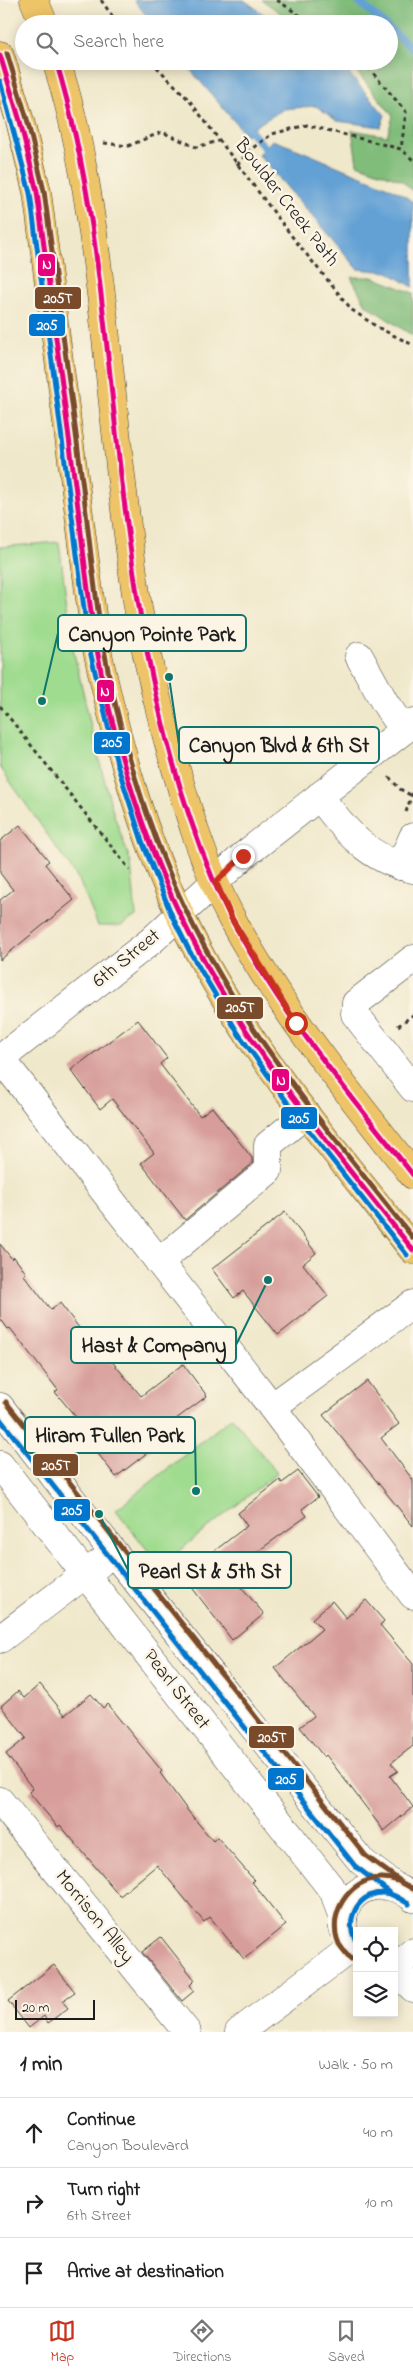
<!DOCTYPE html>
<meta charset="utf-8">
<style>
body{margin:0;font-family:"Indie Flower",sans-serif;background:#f2f2f2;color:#202124}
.controls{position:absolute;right:15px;bottom:15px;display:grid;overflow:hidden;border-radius:0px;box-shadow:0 2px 12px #0003}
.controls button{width:45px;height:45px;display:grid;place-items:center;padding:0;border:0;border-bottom:1px solid #e0e0e0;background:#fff;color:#202124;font:25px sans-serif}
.scale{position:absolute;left:15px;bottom:12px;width:80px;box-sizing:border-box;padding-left:5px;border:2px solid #1c1c1c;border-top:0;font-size:14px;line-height:18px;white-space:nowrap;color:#1c1c1c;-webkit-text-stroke:4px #fcf5e5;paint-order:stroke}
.stop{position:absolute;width:15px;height:15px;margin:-11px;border:4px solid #c8321e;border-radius:50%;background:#fff}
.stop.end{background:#c8321e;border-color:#fff;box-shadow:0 1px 5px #0008}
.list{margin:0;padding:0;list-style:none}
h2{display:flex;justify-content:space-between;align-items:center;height:65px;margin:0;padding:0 20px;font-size:21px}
h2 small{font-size:16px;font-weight:400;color:#757577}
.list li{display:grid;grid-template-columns:32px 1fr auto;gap:15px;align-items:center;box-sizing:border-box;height:70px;padding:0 20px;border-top:1px solid #e0e0e0}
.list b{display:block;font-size:19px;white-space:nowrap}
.list p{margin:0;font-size:16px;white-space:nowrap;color:#757577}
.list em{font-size:16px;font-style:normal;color:#757577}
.icon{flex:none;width:28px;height:28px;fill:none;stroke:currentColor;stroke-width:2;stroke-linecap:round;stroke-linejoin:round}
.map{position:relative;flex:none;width:413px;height:2032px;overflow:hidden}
.search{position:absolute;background:#fff;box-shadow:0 2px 12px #0003;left:15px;right:15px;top:15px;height:55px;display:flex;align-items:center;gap:12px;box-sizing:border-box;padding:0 18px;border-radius:28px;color:#757577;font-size:19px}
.sheet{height:275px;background:#fff}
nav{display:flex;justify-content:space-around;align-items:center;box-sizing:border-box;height:70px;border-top:1px solid #e0e0e0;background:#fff;font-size:14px;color:#757577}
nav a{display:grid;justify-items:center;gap:2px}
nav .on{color:#c8321e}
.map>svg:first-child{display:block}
</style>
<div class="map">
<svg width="413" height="2032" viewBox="0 0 413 2032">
<rect width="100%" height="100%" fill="#fcf5e5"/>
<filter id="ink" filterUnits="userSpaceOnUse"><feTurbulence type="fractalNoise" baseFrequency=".02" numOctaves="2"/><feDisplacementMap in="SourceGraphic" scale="10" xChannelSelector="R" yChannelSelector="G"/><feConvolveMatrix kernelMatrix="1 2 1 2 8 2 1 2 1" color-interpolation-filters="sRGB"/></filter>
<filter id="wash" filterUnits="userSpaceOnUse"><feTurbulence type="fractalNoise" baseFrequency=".0096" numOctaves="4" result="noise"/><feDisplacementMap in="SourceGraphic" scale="20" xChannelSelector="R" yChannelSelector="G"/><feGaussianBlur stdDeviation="1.12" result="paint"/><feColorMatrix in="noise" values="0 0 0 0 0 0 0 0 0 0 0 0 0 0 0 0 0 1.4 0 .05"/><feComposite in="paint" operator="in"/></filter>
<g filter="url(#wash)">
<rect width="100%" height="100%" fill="#f0e8cb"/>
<g fill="#a0dc90" stroke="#5e7c56">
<path d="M59,542L72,645L98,756L113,812L131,863L136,916L121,926H98L79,880L0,767V547Z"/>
<path d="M232,1417L277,1473L160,1566L116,1510Z"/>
</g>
<g fill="#80bc7a" stroke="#4e6c4b">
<path d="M262,0H413V191L401,180L357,164L352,130L387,136L393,116L348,61H389V24H296Z"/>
<path d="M351,277H373L413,293V336L366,305Z"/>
</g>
<g fill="#63a1d5" stroke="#405e78">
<path d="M134,0H244L277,24H153Z"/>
<path d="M183,61H338L385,115L381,127L337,121L316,106L284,109L254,127L253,135L245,134Z"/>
<path d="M272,140C300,149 326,162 354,173C376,182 394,187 413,202V287L388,272L358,269L259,155Z"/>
</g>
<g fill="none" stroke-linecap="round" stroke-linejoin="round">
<g stroke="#63a1d5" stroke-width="8">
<path d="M357,0L384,24"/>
<path d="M389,28L413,49"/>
<path d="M247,127L272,156"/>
</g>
</g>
<g id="blocks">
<g fill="#d79d9a">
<path d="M20,825L49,861L45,864L74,900L0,960V900L13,890L0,873V841Z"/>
<path d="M138,1020L167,1058L160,1064L200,1116L212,1107L252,1158V1164L185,1220L141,1163L154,1153L112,1099L100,1109L71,1070Z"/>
<path d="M285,1212L316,1253L303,1264L328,1296L278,1335L243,1291L234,1298L212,1269Z"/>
<path d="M0,1244L12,1259L14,1257L26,1273L24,1275L51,1310L60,1303L100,1355L104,1352L141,1396L183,1364L207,1396L160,1431L165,1439L116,1477L86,1438L90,1434L55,1392L58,1390L10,1328L8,1329L0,1318Z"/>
<path d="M367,1381L399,1424L381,1438L413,1480V1526L323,1415Z"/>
<path d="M298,1471L318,1497L302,1509L307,1516L229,1572L264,1614L232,1640L184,1577L194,1569L192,1568L247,1526L238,1513L280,1480L282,1483Z"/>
<path d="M366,1600L384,1621L380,1625L413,1664V1746L391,1763L398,1771L390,1776L413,1807L384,1831L326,1755L324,1757L300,1727L314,1716L275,1668L322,1629L312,1619L332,1601L346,1618Z"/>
<path d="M40,1684L65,1715L91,1694L103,1708L107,1704L162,1771L160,1773L188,1811L213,1841L217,1837L254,1880L252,1882L286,1925L244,1959L210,1917L204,1922L157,1865L120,1896L60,1825L58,1827L42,1808L29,1792L33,1789L6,1754L26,1738L1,1706L18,1691L24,1698Z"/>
<path d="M161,1937L195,1980L190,1985L194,1991L182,2001L142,1952Z"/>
<path d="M54,1965L75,1992L62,2001L68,2008L48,2023L44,2016L29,2028L8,2001Z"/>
</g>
</g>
</g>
<g filter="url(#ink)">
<use href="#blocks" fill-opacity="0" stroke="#3c3b36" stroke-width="1"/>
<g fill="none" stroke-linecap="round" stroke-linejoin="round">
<g stroke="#3c3b36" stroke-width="29">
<g id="minor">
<path d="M359,656L385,703L404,730"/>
<path d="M319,796C346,831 367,859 413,869"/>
<path d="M400,866L413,837"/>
<path d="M413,959L356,1003L355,1014L413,1088"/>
<path d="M0,1059L151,941L243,856L413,723"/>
<path d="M0,1060L6,1065L265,1398L413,1595"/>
<path d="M159,1262L268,1171V1145L306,1114"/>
<path d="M0,1407L114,1553L361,1861L394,1886"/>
<path d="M272,1407L413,1304"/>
<path d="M0,1465L334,1892L343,1919"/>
<path d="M0,1639L100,1563"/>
<path d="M0,1801L187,2032"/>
<path d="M343,1928C340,1887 384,1873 413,1898"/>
<path d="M394,1963L403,1960L413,1952"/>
<path d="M394,1969L413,1988"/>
<path d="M239,2032L350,1949"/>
</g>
</g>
<g stroke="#3c3b36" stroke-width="29">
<g id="major">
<path d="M34,0L44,24"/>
<path d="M0,55L20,121L37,192L96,645C118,748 147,855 197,949C255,1059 337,1153 413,1250"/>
<path d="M56,61C82,139 92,222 102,302C113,400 122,498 136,594C143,644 155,693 168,741C185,802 203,865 233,921C283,1013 349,1093 413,1175"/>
</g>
</g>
<g stroke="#3c3b36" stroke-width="3" stroke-dasharray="4 4" stroke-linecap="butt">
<path d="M101,0L118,24"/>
<path d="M277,0L312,24"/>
<path d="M151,61L189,100L294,239L352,310L377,327L413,345"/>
<path d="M363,61L406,112L401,149"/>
<path d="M104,143L128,146L162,132L196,147L219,141"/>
<path d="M237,165L250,150L272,134L307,125L401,149L413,160"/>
<path d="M0,706L130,870"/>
<path d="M389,777L400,789L412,796"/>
<path d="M406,812L413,791"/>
<path d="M398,1026L413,1015"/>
</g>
<use href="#minor" stroke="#fff" stroke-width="28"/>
<use href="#major" stroke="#eec469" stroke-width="28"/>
<g stroke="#fcf5e5" stroke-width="9">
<g id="bus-1">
<path d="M0,55L20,121L37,192C50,289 62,387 75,484C82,537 87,591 96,644C113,744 150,862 198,950C256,1059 337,1154 413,1250"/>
<path d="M56,61C90,173 101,288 113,404C130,564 150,727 212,877C259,988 340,1082 413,1175"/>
</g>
</g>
<g stroke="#fcf5e5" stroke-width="9">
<g id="bus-2">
<path d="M0,81L30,193L89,647L117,764L142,841L172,916L190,952L238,1033L292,1109L407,1255"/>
<path d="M0,1419L355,1866L389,1892"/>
<path d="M357,1942C343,1923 357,1894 381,1893C391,1892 400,1899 409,1904"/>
</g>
</g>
<g stroke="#fcf5e5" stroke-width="9">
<g id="bus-3">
<path d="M7,53L27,119L44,191C57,287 69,383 82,480C89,534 94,590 103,644C121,745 155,855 204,946C260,1052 339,1144 413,1238"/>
<path d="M6,1402L366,1856L399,1880"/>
<path d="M351,1959C347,1954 342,1949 339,1944C326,1915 349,1879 380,1878C393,1877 403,1883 413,1889"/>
</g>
</g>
<use href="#bus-1" stroke="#e5007d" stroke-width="5"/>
<use href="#bus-2" stroke="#0076ce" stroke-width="5"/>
<use href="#bus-3" stroke="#7a4b2a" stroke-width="5"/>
</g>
</g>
<g fill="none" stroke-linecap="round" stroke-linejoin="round" filter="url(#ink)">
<path stroke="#c8321e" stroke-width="6" d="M243,856L216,882L232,919L296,1023"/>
</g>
<g text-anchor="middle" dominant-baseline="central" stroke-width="5" stroke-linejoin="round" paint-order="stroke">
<g font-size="20" fill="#1c1c1c" stroke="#fcf5e5">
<text transform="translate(286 203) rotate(52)">Boulder Creek Path</text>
<text transform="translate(127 959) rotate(-39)">6th Street</text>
<text transform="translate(176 1690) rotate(52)">Pearl Street</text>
<text transform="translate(94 1917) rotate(51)">Morrison Alley</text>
</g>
</g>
<path fill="none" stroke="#0f766e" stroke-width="2" d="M42 701L58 633M169 677L179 745M268 1280L236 1345M196 1491L195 1435M99 1514L128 1570"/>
<g fill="#0f766e" stroke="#fcf5e5" stroke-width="2">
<circle cx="42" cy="701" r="5"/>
<circle cx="169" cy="677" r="5"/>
<circle cx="268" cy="1280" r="5"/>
<circle cx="196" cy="1491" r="5"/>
<circle cx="99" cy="1514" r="5"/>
</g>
<g fill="#fcf5e5" stroke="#0f766e" stroke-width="2">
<rect x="58" y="615" width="188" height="36" rx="5"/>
<rect x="179" y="727" width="200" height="36" rx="5"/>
<rect x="71" y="1327" width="165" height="36" rx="5"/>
<rect x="25" y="1417" width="170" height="36" rx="5"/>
<rect x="128" y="1552" width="163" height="36" rx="5"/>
</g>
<g font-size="21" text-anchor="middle" font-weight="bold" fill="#1c1c1c">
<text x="152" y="641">Canyon Pointe Park</text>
<text x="279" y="752">Canyon Blvd &amp; 6th St</text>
<text x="154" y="1352">Hast &amp; Company</text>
<text x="110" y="1442">Hiram Fullen Park</text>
<text x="210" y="1578">Pearl St &amp; 5th St</text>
</g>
<g stroke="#fcf5e5" stroke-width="2">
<rect x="37" y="253" width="19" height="24" rx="5" fill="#e5007d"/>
<rect x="34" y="286" width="48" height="24" rx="5" fill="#7a4b2a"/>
<rect x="28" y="313" width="38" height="24" rx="5" fill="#0076ce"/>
<rect x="96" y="679" width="19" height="24" rx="5" fill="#e5007d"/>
<rect x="93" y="731" width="38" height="24" rx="5" fill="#0076ce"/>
<rect x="216" y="996" width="48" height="24" rx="5" fill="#7a4b2a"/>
<rect x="271" y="1068" width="19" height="24" rx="5" fill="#e5007d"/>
<rect x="280" y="1106" width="38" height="24" rx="5" fill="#0076ce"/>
<rect x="32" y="1453" width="47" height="24" rx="5" fill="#7a4b2a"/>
<rect x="53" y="1498" width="38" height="24" rx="5" fill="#0076ce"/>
<rect x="248" y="1725" width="47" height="24" rx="5" fill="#7a4b2a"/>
<rect x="267" y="1767" width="38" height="24" rx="5" fill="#0076ce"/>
</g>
<g font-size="14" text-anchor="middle" font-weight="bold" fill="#fff">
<text x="47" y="269">N</text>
<text x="58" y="303">205T</text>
<text x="47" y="330">205</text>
<text x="105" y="696">N</text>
<text x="112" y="747">205</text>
<text x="240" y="1012">205T</text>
<text x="281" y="1085">N</text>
<text x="299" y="1123">205</text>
<text x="56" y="1470">205T</text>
<text x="72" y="1515">205</text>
<text x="272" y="1742">205T</text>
<text x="286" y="1784">205</text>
</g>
</svg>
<div class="controls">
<button><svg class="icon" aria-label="locate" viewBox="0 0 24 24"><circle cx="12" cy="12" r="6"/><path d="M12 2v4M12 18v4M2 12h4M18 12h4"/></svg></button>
<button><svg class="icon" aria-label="layers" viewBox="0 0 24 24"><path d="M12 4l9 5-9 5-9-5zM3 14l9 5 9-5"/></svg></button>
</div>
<div class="scale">20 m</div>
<div class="stop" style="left:296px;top:1023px"></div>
<div class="stop end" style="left:243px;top:856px"></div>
<div class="search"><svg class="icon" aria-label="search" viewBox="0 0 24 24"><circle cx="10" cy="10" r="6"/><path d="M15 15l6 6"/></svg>Search here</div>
</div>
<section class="sheet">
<h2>1 min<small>Walk · 50 m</small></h2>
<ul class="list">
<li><svg class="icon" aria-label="ahead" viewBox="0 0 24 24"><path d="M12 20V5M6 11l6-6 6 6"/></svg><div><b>Continue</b><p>Canyon Boulevard</p></div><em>40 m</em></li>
<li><svg class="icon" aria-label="right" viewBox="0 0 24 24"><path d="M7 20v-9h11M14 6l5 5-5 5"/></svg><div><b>Turn right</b><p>6th Street</p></div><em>10 m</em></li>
<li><svg class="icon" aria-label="arrive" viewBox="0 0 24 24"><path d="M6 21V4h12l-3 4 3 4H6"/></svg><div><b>Arrive at destination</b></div></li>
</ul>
</section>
<nav>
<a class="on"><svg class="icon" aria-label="map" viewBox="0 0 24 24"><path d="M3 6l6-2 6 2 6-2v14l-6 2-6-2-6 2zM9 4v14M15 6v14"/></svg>Map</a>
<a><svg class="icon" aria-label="directions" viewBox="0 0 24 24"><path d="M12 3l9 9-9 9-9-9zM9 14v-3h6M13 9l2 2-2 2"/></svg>Directions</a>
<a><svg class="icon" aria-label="saved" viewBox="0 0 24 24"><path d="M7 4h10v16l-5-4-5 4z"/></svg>Saved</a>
</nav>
